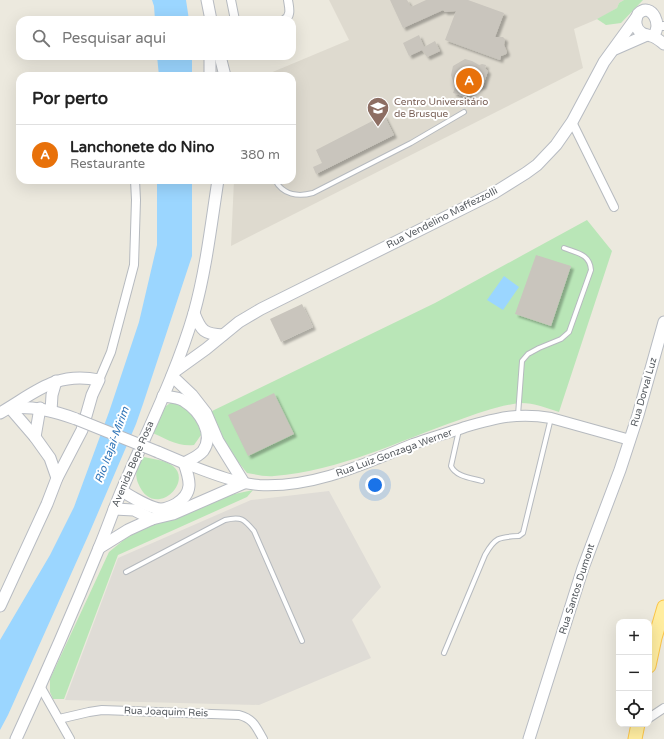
<!DOCTYPE html>
<html lang="pt">
<meta charset="utf-8">
<style>
body{margin:0;font-family:"Varela Round",sans-serif;background:#f6f6f6;color:#222}
.controls{position:absolute;right:12px;bottom:12px;display:grid;overflow:hidden;border-radius:8px;box-shadow:0 4px 16px #0002}
.controls button{width:36px;height:36px;display:grid;place-items:center;padding:0;border:0;border-bottom:1px solid #e0e0e0;background:#fff;color:#222;font:20px sans-serif}
.you{position:absolute;left:375px;top:485px;width:14px;height:14px;margin:-10px;border:3px solid #fff;border-radius:50%;background:#1a73e8;box-shadow:0 0 0 6px #1a73e833}
.badge{display:grid;place-items:center;width:26px;height:26px;border-radius:50%;background:#f5271b;color:#fff;font-size:13px;font-weight:700}
.pin{position:absolute;translate:-50% -50%;border:2px solid #fff;box-shadow:0 1px 4px #0006}
.list{margin:0;padding:0;list-style:none}
h2{display:flex;justify-content:space-between;align-items:center;height:52px;margin:0;padding:0 16px;font-size:17px}
h2 small{font-size:13px;font-weight:400;color:#767676}
.list li{display:grid;grid-template-columns:26px 1fr auto;gap:12px;align-items:center;box-sizing:border-box;height:60px;padding:0 16px;border-top:1px solid #e0e0e0}
.list b{display:block;font-size:15px;white-space:nowrap}
.list p{margin:0;font-size:13px;white-space:nowrap;color:#767676}
.list em{font-size:13px;font-style:normal;color:#767676}
.icon{flex:none;width:22px;height:22px;fill:none;stroke:currentColor;stroke-width:2;stroke-linecap:round;stroke-linejoin:round}
.map{position:relative;flex:none;width:664px;height:739px;overflow:hidden}
.search{position:absolute;background:#fff;box-shadow:0 4px 16px #0002;left:16px;top:16px;width:280px;height:44px;display:flex;align-items:center;gap:10px;box-sizing:border-box;padding:0 14px;border-radius:12px;color:#767676;font-size:15px}
.panel{position:absolute;background:#fff;box-shadow:0 4px 16px #0002;left:16px;top:72px;width:280px;height:112px;border-radius:12px}
.map>svg:first-child{display:block}
</style>
<div class="map">
<svg width="664" height="739" viewBox="0 0 664 739">
<defs>
<filter id="shadow"><feDropShadow dx="3" dy="3" stdDeviation="1" flood-color="#0004"/></filter>
</defs>
<rect width="100%" height="100%" fill="#ece9de"/>
<path fill="#dfdcd6" d="M329,491L381,587L352,620L371,658L259,705L65,700L118,558L251,500Z"/>
<path fill="#dedacf" d="M329,0H624L619,3L617,8L600,18L574,29L583,68L231,246L234,180H292V76H263L349,40Z"/>
<g fill="#b9e6b7">
<path d="M624,0H643L621,23L606,25L597,19L617,8L619,3Z"/>
<path d="M587,220L612,251L559,412C547,408 534,403 521,403C500,405 479,413 459,420C398,441 340,471 274,476C265,477 255,474 247,473L231,453L210,412L435,303Z"/>
<path d="M172,402C174,403 179,402 181,403C192,408 200,425 201,435L194,445C178,447 164,438 151,432L166,406Z"/>
<path d="M144,457C153,459 165,460 173,466C194,483 153,521 138,483C134,473 137,465 144,457Z"/>
<path d="M253,490L247,497L118,555L64,699H53L50,692V679L109,552L125,539L140,530L230,495Z"/>
</g>
<g fill="#9bd6ff">
<path d="M152,0H186L189,20H155L154,6Z"/>
<path d="M157,56H192V76H159Z"/>
<path d="M157,180H192V256L143,404L136,424L88,536L8,715L0,730V640L50,555L74,507L109,412L139,322L157,245Z"/>
<path d="M504,276L519,287L503,310L487,300Z"/>
</g>
<g fill="#c9c5bd" filter="url(#shadow)">
<path d="M390,0H407L411,7L426,0H468L504,13L495,37H503L505,39L504,45L507,52L506,54L501,56L500,60L445,40L456,11L445,12L443,10L403,28Z"/>
<path d="M419,35L424,47L435,41L440,51L427,57L422,50L409,56L403,43Z"/>
<path d="M465,59L472,61L479,65L482,64L486,65L485,68L488,71L483,86L472,89L470,95L467,94L465,97L453,93L455,87L451,75L453,66Z"/>
<path d="M384,115L394,135L316,174L313,167L322,163L316,150Z"/>
<path d="M536,255L571,266L551,326L515,314Z"/>
<path d="M302,304L313,327L281,342L270,319Z"/>
<path d="M274,393L294,434L248,456L228,415Z"/>
</g>
<g fill="none" stroke-linecap="round" stroke-linejoin="round">
<g stroke="#b6babf" stroke-width="6">
<g id="service">
<path d="M275,180C283,195 298,197 313,193L411,143L464,112"/>
<path d="M518,415L522,361L528,354L539,348L561,339L569,332L591,270C590,254 577,253 564,248"/>
<path d="M459,430L451,466C456,477 472,478 482,481"/>
<path d="M126,572L225,520C241,516 244,519 254,531L302,641"/>
<path d="M444,653L485,555C495,537 499,537 519,536L523,533L551,418"/>
</g>
</g>
<g stroke="#b6babf" stroke-width="10">
<g id="minor">
<path d="M231,0L235,20"/>
<path d="M284,20C292,16 289,7 288,0"/>
<path d="M663,26H664"/>
<path d="M572,122L614,207"/>
<path d="M99,380L111,352L134,265L136,200L135,180"/>
<path d="M40,686L70,739"/>
<path d="M649,718L664,708"/>
<path d="M59,719L89,712L102,710L239,715C254,719 256,727 263,739"/>
</g>
</g>
<g stroke="#b6babf" stroke-width="12">
<path id="tertiary" d="M184,463C208,472 234,483 259,485C314,488 364,464 413,444C430,438 448,433 465,427C496,418 518,412 551,418L630,440"/>
</g>
<g stroke="#b7bbc2" stroke-width="13">
<g id="secondary">
<path d="M207,0L211,20"/>
<path d="M652,36C664,28 652,0 638,14C634,21 636,30 642,33C645,35 648,35 651,36C656,37 660,41 664,44"/>
<path d="M615,49L647,35"/>
<path d="M220,56L225,76"/>
<path d="M210,76V56"/>
<path d="M194,313C201,331 204,334 223,335"/>
<path d="M174,372L206,349L239,322L261,309L494,193L526,173L537,165L556,145L572,122L604,62L636,18"/>
<path d="M163,396C170,397 178,397 184,401C200,411 215,434 203,451C199,456 190,460 184,463"/>
<path d="M10,408L35,437L50,458L57,478"/>
<path d="M10,408C34,406 54,411 76,419"/>
<path d="M51,411L52,395L56,381"/>
<path d="M0,413C35,393 55,371 99,380L92,395L82,430L57,478L47,504L0,606"/>
<path d="M35,437L40,408"/>
<path d="M158,452L184,463"/>
<path d="M122,491C130,496 152,509 161,509C166,509 172,506 176,504C194,493 190,480 184,463"/>
<path d="M114,509L134,510L152,519"/>
<path d="M99,548L128,530L152,519L173,514L244,483L218,441L206,413L192,395L172,376"/>
<path d="M16,739C45,676 73,612 99,548C107,529 113,511 121,492C146,433 176,375 194,313C206,270 211,225 218,180"/>
<path d="M529,739L583,568L620,470L638,415L664,322"/>
</g>
</g>
<g stroke="#fbc548" stroke-width="15">
<g id="primary">
<path d="M649,666L655,638L664,607"/>
<path d="M635,739L638,724"/>
</g>
</g>
<use href="#service" stroke="#fff" stroke-width="4"/>
<use href="#minor" stroke="#fff" stroke-width="8"/>
<use href="#tertiary" stroke="#fff" stroke-width="10"/>
<use href="#secondary" stroke="#fff" stroke-width="11"/>
<use href="#primary" stroke="#ffeda0" stroke-width="13"/>
<g stroke="#b7bbc2" stroke-width="13" stroke-linecap="butt">
<path id="secondary-bridge" d="M76,419L158,452"/>
</g>
<use href="#secondary-bridge" stroke="#fff" stroke-width="11"/>
</g>
<defs>
<g id="university-pin" transform="scale(1.15)"><path d="M0 17L-7.5 6A9.5 9.5 0 1 1 7.5 6Z" fill="#8d6e63" stroke="#fff"/><path d="M0-5L7-2L0 1L-7-2ZM-4 1L0 2.5L4 1V4Q0 6-4 4Z" fill="#fff"/></g>
</defs>
<g fill-rule="evenodd">
<use href="#university-pin" x="378" y="108"/>
</g>
<g text-anchor="middle" dominant-baseline="central" stroke-width="4" stroke-linejoin="round" paint-order="stroke">
<g font-size="10" fill="#785e54" stroke="#fff" text-anchor="start">
<text x="394" y="102">Centro Universitário<tspan x="394" dy="12">de Brusque</tspan></text>
</g>
<g font-size="10" fill="#575c61" stroke="#fff">
<text transform="translate(442 218) rotate(-27)">Rua Vendelino Maffezzolli</text>
<text transform="translate(644 392) rotate(-74)">Rua Dorval Luz</text>
<text transform="translate(394 453) rotate(-20)">Rua Luiz Gonzaga Werner</text>
<text transform="translate(133 464) rotate(-67)">Avenida Bepe Rosa</text>
<text transform="translate(577 589) rotate(-72)">Rua Santos Dumont</text>
<text transform="translate(166 712) rotate(2)">Rua Joaquim Reis</text>
</g>
<g font-size="11" font-style="italic" fill="#3276b8" stroke="#fff">
<text transform="translate(112 445) rotate(-70)">Rio Itajaí-Mirim</text>
</g>
</g>
</svg>
<div class="controls">
<button>+</button>
<button>−</button>
<button><svg class="icon" aria-label="locate" viewBox="0 0 24 24"><circle cx="12" cy="12" r="6"/><path d="M12 2v4M12 18v4M2 12h4M18 12h4"/></svg></button>
</div>
<div class="you"></div>
<div class="pin badge" style="left:469px;top:81px;background:#e8710a">A</div>
<div class="search"><svg class="icon" aria-label="search" viewBox="0 0 24 24"><circle cx="10" cy="10" r="6"/><path d="M15 15l6 6"/></svg>Pesquisar aqui</div>
<section class="panel">
<h2>Por perto<small></small></h2>
<ul class="list">
<li><span class="badge" style="background:#e8710a">A</span><div><b>Lanchonete do Nino</b><p>Restaurante</p></div><em>380 m</em></li>
</ul>
</section>
</div>
